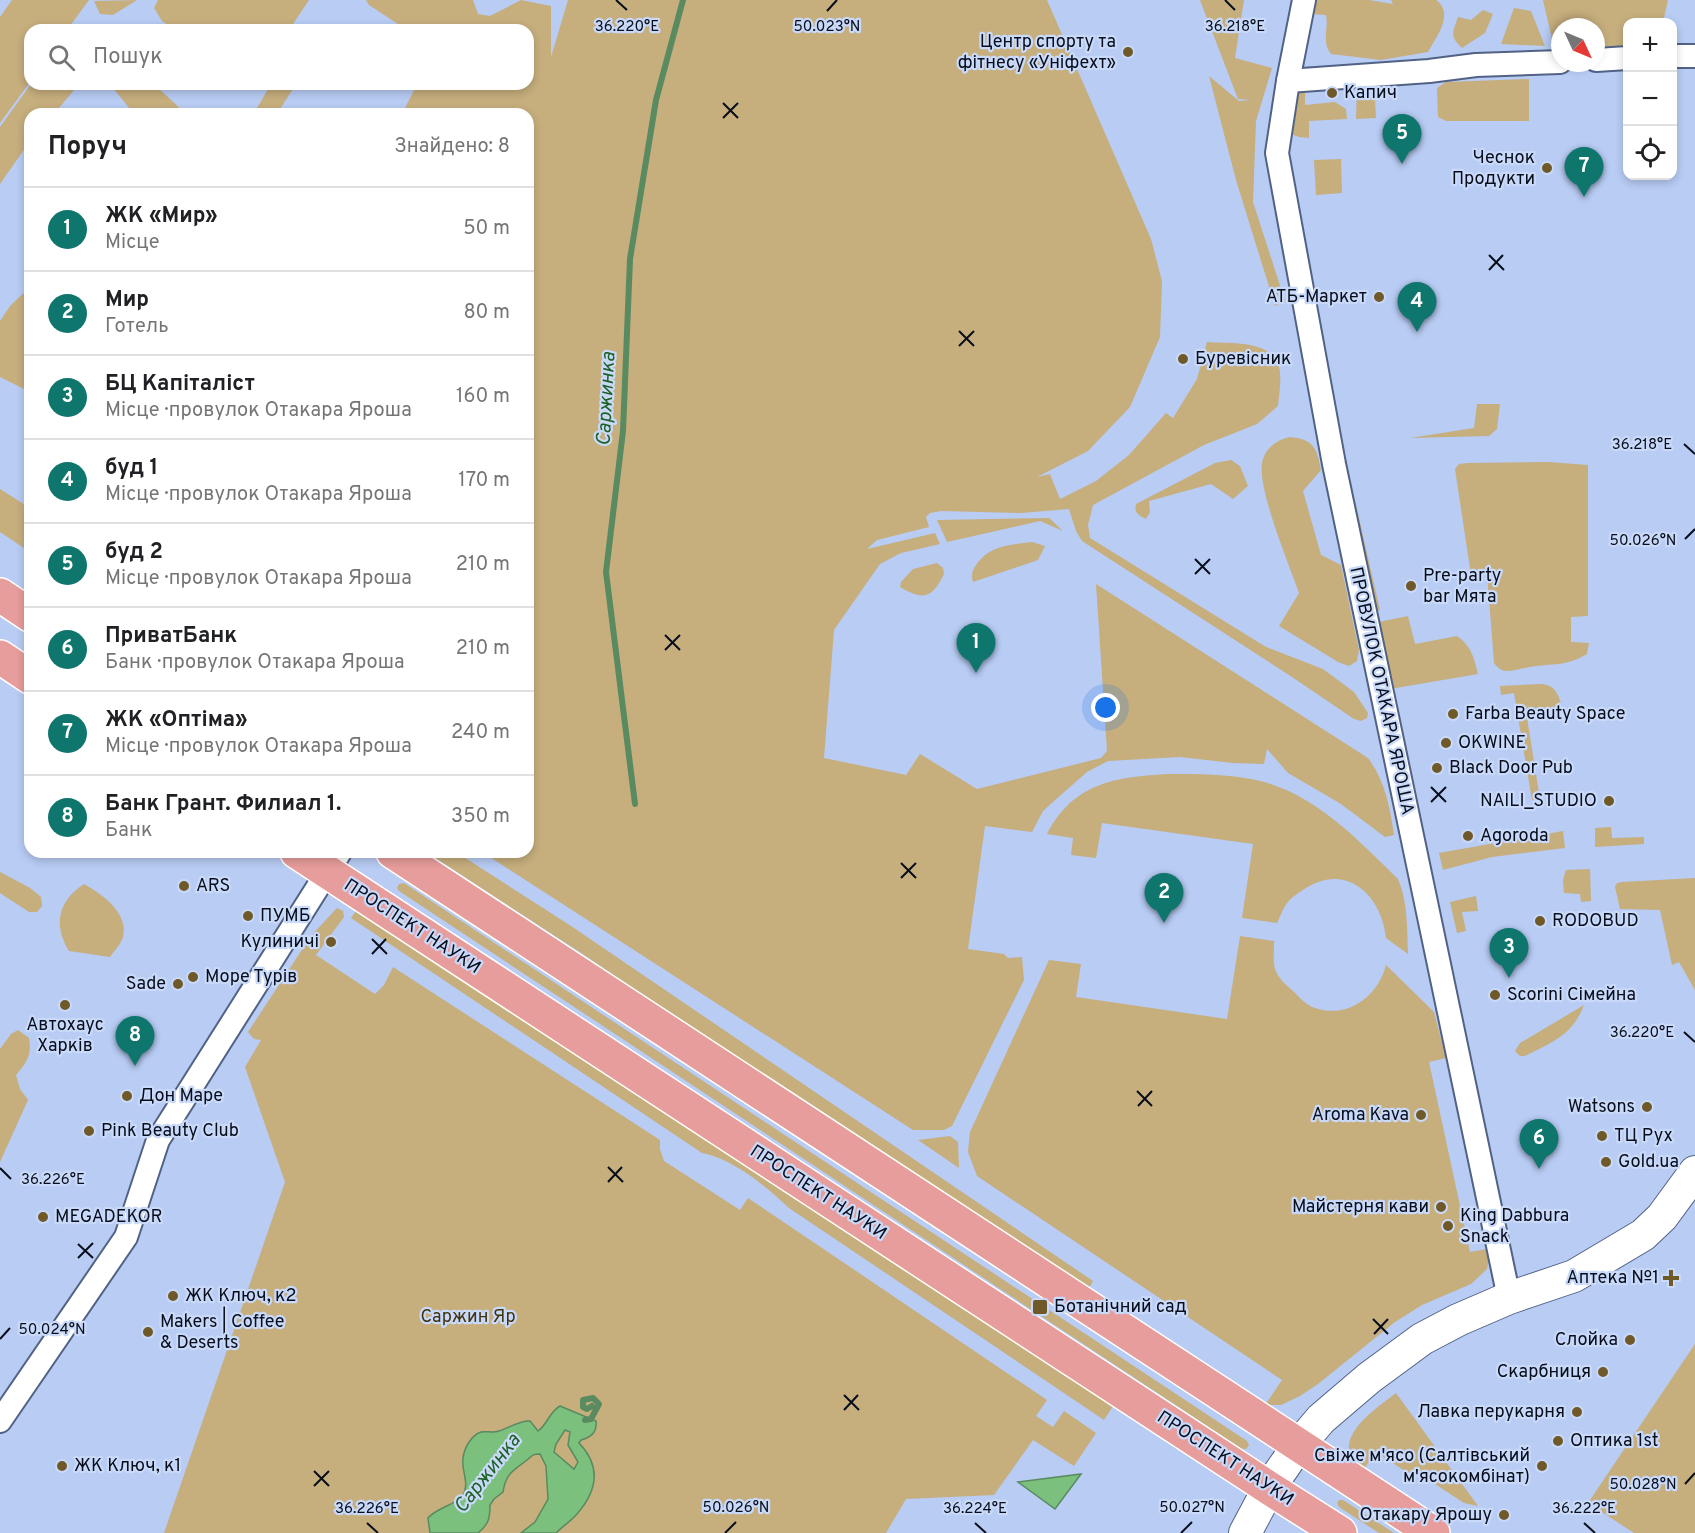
<!DOCTYPE html>
<html lang="uk">
<meta charset="utf-8">
<style>
body{margin:0;font-family:Overpass,sans-serif;background:#f6f6f6;color:#202124}
.controls{position:absolute;right:18px;top:18px;display:grid;overflow:hidden;border-radius:12px;box-shadow:0 3px 9px #0003}
.controls button{width:54px;height:54px;display:grid;place-items:center;padding:0;border:0;border-bottom:2px solid #e0e0e0;background:#fff;color:#202124;font:30px sans-serif}
.compass{position:absolute;left:1551px;top:18px;width:54px;height:54px;border-radius:50%;background:#fff;box-shadow:0 3px 9px #0003;rotate:134deg}
.you{position:absolute;left:1106px;top:708px;width:21px;height:21px;margin:-15px;border:4px solid #fff;border-radius:50%;background:#1a73e8;box-shadow:0 0 0 9px #1a73e833}
.badge{display:grid;place-items:center;width:39px;height:39px;border-radius:50%;background:#0f766e;color:#fff;font-size:20px;font-weight:700}
.pin{position:absolute;translate:-50% -50px;filter:drop-shadow(0 2px 3px #0008)}
.pin::after{content:'';position:absolute;top:32px;width:21px;height:18px;background:inherit;clip-path:polygon(0 0,100% 0,50% 100%)}
.list{margin:0;padding:0;list-style:none}
h2{display:flex;justify-content:space-between;align-items:center;height:78px;margin:0;padding:0 24px;font-size:26px}
h2 small{font-size:20px;font-weight:400;color:#757577}
.list li{display:grid;grid-template-columns:39px 1fr auto;gap:18px;align-items:center;box-sizing:border-box;height:84px;padding:0 24px;border-top:2px solid #e0e0e0}
.list b{display:block;font-size:22px;white-space:nowrap}
.list p{margin:0;font-size:20px;white-space:nowrap;color:#757577}
.list em{font-size:20px;font-style:normal;color:#757577}
.icon{flex:none;width:33px;height:33px;fill:none;stroke:currentColor;stroke-width:2;stroke-linecap:round;stroke-linejoin:round}
.map{position:relative;flex:none;width:1695px;height:1533px;overflow:hidden}
.search{position:absolute;background:#fff;box-shadow:0 3px 9px #0003;left:24px;top:24px;width:510px;height:66px;display:flex;align-items:center;gap:15px;box-sizing:border-box;padding:0 21px;border-radius:18px;color:#757577;font-size:22px}
.panel{position:absolute;background:#fff;box-shadow:0 3px 9px #0003;left:24px;top:108px;width:510px;height:750px;border-radius:18px}
.map>svg:first-child{display:block}
</style>
<div class="map">
<svg width="1695" height="1533" viewBox="0 0 1695 1533">
<rect width="100%" height="100%" fill="#b8ccf4"/>
<g fill="#c6ae7d">
<path d="M12,0H89L67,30H30V82L0,123V17Z"/>
<path d="M137,0L113,15L100,14L94,1Z"/>
<path d="M158,0H309L289,30H175L162,21L154,8Z"/>
<path d="M366,0H473L478,14L490,16L521,0L551,6V57L568,0H1047L1151,239L1162,281L1160,337L1130,407L1088,451L1037,477L1050,474L1060,499L1096,481L1129,455L1166,413L1173,418L1197,379L1207,342C1230,344 1271,339 1279,367C1282,376 1279,396 1278,406L1257,424L1204,445L1093,505L1088,525L1090,538L1266,647L1323,669L1354,692L1368,713L1367,718L1361,721L1354,719L1292,677L1082,541L1076,531L1069,509L1021,513L941,511L930,513L926,517L929,527L877,540L867,549L935,533L940,544L901,553L880,564L834,630L824,758L906,775L920,754L977,789L1101,758L1107,751L1096,584L1368,758C1385,781 1390,807 1394,835L1385,837L1341,804L1288,773L1267,749L1264,764L1233,763L1180,757L1108,761L1087,772L1054,801L1043,811L1032,832L985,826L968,949L1004,954L1008,958L1022,957L1024,980L952,1126L944,1130H913L482,852H528V114H402L417,84H528V30H407L369,5Z"/>
<path d="M1200,0H1244L1235,58L1272,68L1256,121L1253,202L1285,301L1275,306L1236,180L1209,76L1239,101L1251,100L1238,99Z"/>
<path d="M1308,0H1369L1393,4L1391,0H1436C1455,13 1436,38 1428,52L1381,60L1331,54C1321,41 1329,29 1326,15L1310,14Z"/>
<path d="M1543,0H1668L1663,22H1628L1627,46L1596,47V27H1560V47L1554,48Z"/>
<path d="M1514,8L1531,11L1545,46L1501,44Z"/>
<path d="M1483,10L1493,14L1485,33L1462,48C1449,36 1453,32 1458,17L1471,20Z"/>
<path d="M1529,79V121H1446L1438,117L1437,88L1446,82Z"/>
<path d="M1374,83L1376,118L1356,119L1357,86Z"/>
<path d="M31,84H79L54,114H30V141L0,184V127Z"/>
<path d="M114,84H154L186,114H134L113,88Z"/>
<path d="M271,84H296L277,114H260L257,108Z"/>
<path d="M1305,92V105L1335,102L1346,109L1347,119L1309,121V138L1299,137L1288,133L1296,94Z"/>
<path d="M1341,159L1342,193L1316,195L1314,160Z"/>
<path d="M30,287V387L26,390L0,377V321L10,306Z"/>
<path d="M1477,404H1500L1497,429L1489,436L1410,438L1474,428Z"/>
<path d="M1290,437C1314,439 1317,449 1321,470L1303,491L1321,555L1341,565L1359,650L1357,661L1349,666L1338,662L1279,626L1299,593C1289,564 1258,491 1262,464C1264,449 1276,440 1290,437Z"/>
<path d="M1231,460L1240,466L1248,486L1233,499L1211,484L1149,501L1150,512L1146,519C1138,515 1134,513 1136,504L1215,463Z"/>
<path d="M1549,462L1588,465V616L1571,617V642L1589,643L1587,654C1564,667 1554,663 1530,667C1523,668 1513,671 1506,671C1501,671 1497,667 1494,663L1487,573L1471,575L1455,469L1459,464L1468,463Z"/>
<path d="M1348,470L1380,610L1371,612L1344,472Z"/>
<path d="M0,489L30,508V552L0,532Z"/>
<path d="M1049,518L1063,531L1040,521L947,542L937,520Z"/>
<path d="M1032,542L1045,546L1038,560L973,582C971,575 972,571 976,565C990,545 1010,545 1032,542Z"/>
<path d="M937,563L943,568L944,574C932,598 924,601 900,587L901,582L913,569Z"/>
<path d="M1408,616L1415,644L1457,636C1471,646 1474,657 1478,674L1390,689L1374,623Z"/>
<path d="M1541,684C1557,685 1560,698 1563,712L1527,718L1540,799L1532,800L1514,693L1501,695L1500,686Z"/>
<path d="M1169,774C1198,774 1227,774 1256,780C1314,793 1357,839 1398,879C1408,902 1407,929 1408,954L1386,938C1382,896 1347,862 1306,888C1298,893 1290,898 1285,906C1282,911 1280,917 1277,923L1242,918L1253,844L1102,823L1096,858L1071,855L1073,838L1047,834C1074,782 1116,777 1169,774Z"/>
<path d="M1611,827L1612,838L1644,837V844L1595,847V828Z"/>
<path d="M1563,831L1565,848L1492,857L1443,870L1439,853Z"/>
<path d="M426,852H456L571,926L1093,1281L1085,1295L584,955Z"/>
<path d="M1590,869L1591,901L1581,902L1580,894L1564,893L1563,880L1566,870Z"/>
<path d="M0,872L30,888L41,897L42,906L37,912H29L0,893Z"/>
<path d="M1695,878V990L1679,962L1672,965L1660,910L1620,909L1615,887L1617,883L1622,882Z"/>
<path d="M404,883L1247,1441L1249,1445L1246,1449H1242L399,891L397,888L399,884Z"/>
<path d="M84,884C102,894 129,913 123,937C121,944 114,951 110,957L69,951C53,925 58,901 84,884Z"/>
<path d="M1476,896L1478,911L1462,912L1466,931L1457,933L1450,902Z"/>
<path d="M337,908L343,911L344,917L316,955L375,994L384,985L393,967L660,1140V1149L664,1161L740,1210L748,1198L1047,1400L1036,1416L1053,1427L1064,1411L1096,1433L1074,1466L1033,1440L994,1495L906,1499L886,1533H164L285,1182L245,1067L261,1040L254,1039L248,1032L311,936Z"/>
<path d="M358,908L706,1135L1113,1406L1104,1420L789,1208C765,1186 734,1159 702,1153L351,918Z"/>
<path d="M1240,936L1274,941C1274,950 1273,961 1275,969C1278,978 1286,985 1293,991C1299,997 1306,1005 1315,1008C1347,1019 1378,997 1386,965L1434,1012L1446,1058L1429,1062L1470,1252L1487,1249L1489,1259L1487,1269L1471,1284L1422,1305L1395,1322L1318,1384L1300,1396L1281,1405H1265L1282,1380L977,1176L968,1152L970,1132L1049,960L1081,964L1076,997L1227,1019Z"/>
<path d="M1584,1005C1572,1036 1552,1042 1525,1056H1520L1515,1051L1520,1043Z"/>
<path d="M18,1030L29,1038C32,1055 27,1062 16,1075L20,1089L28,1100L0,1162V1049L11,1034Z"/>
<path d="M950,1136L958,1142L959,1168L918,1140Z"/>
<path d="M1695,1344V1533H1634L1588,1503Z"/>
<path d="M1396,1393L1478,1506L1464,1503L1415,1471L1411,1475L1376,1452L1363,1470C1325,1442 1374,1410 1396,1393Z"/>
<path d="M1339,1500H1343L1394,1533H1379L1339,1507L1337,1503Z"/>
</g>
<g fill="#7cc07e" stroke="#598a60" stroke-width="1.5" fill-rule="evenodd">
<path d="M560,1406L596,1421C597,1433 591,1437 581,1440L579,1443C601,1466 598,1490 577,1514C571,1521 563,1526 556,1533H521L535,1522L548,1499L546,1466L540,1454C532,1454 532,1456 527,1460C513,1471 506,1473 503,1492L494,1499L490,1505C490,1518 489,1524 478,1533H430L428,1518C436,1508 458,1504 463,1495C470,1483 461,1471 463,1458C464,1449 471,1435 481,1432C487,1431 493,1433 499,1431C509,1428 520,1420 530,1421L538,1431C548,1424 549,1412 560,1406ZM565,1430L570,1432L568,1445L578,1462L574,1469L554,1452L556,1444Z"/>
<path d="M1081,1474L1055,1509L1018,1482Z"/>
</g>
<g fill="none" stroke-linecap="round" stroke-linejoin="round">
<g stroke="#598a60" stroke-width="6">
<path d="M635,804L606,572L623,431L630,259L656,100L683,0"/>
<path d="M585,1420L591,1419L599,1404L593,1398L583,1400V1407L587,1409L592,1406"/>
</g>
<g stroke="#516285" stroke-width="26">
<g id="street">
<path d="M1304,0L1288,81L1277,153L1334,464L1509,1298"/>
<path d="M1672,56H1695"/>
<path d="M1596,60L1628,58"/>
<path d="M1288,81L1429,71L1476,65L1560,62"/>
<path d="M0,1421L126,1237L158,1140L340,852"/>
</g>
</g>
<g stroke="#516285" stroke-width="34">
<path id="secondary" d="M1245,1533L1269,1488L1298,1446L1321,1419L1369,1378L1422,1339L1458,1320L1509,1298L1574,1276L1643,1235L1662,1217L1695,1172"/>
</g>
<g stroke="#fff" stroke-width="36">
<g id="primary">
<path d="M0,595L30,615"/>
<path d="M0,657L30,677"/>
<path d="M297,852L1269,1488L1340,1533"/>
<path d="M393,852L1433,1533"/>
</g>
</g>
<use href="#street" stroke="#fff" stroke-width="22"/>
<use href="#secondary" stroke="#fff" stroke-width="32"/>
<use href="#primary" stroke="#e79d9b" stroke-width="33"/>
</g>
<path fill="none" stroke="#070d1a" stroke-width="2" d="M616,0L627,10M1225,0L1235,10M827,11L837,0M723,103L738,118M723,118L738,103M1489,255L1504,270M1489,270L1503,255M959,331L974,346M959,346L974,331M1684,444L1695,454M1685,539L1695,529M1195,559L1210,574M1195,574L1210,559M665,635L680,650M665,650L680,635M1431,787L1446,802M1431,802L1446,787M901,863L916,878M901,878L916,863M372,939L387,954M372,954L386,939M1684,1032L1695,1042M1137,1091L1152,1106M1138,1106L1152,1091M608,1167L623,1182M0,1168L11,1179M608,1182L622,1167M78,1244L93,1258M78,1258L93,1243M1373,1319L1388,1334M1374,1334L1388,1319M0,1339L10,1328M844,1395L859,1410M844,1410L858,1395M314,1471L329,1486M1685,1484L1695,1473M314,1486L329,1471M367,1523L378,1533M975,1523L986,1533M1584,1523L1595,1533M725,1533L736,1522M1181,1533L1192,1522"/>
<g fill="#705929" stroke="#c9d9f9" stroke-width="2">
<circle cx="1128" cy="52" r="6"/>
<circle cx="1332" cy="93" r="6"/>
<circle cx="1547" cy="168" r="6"/>
<circle cx="1379" cy="297" r="6"/>
<circle cx="1183" cy="359" r="6"/>
<circle cx="1411" cy="586" r="6"/>
<circle cx="1453" cy="714" r="6"/>
<circle cx="1446" cy="743" r="6"/>
<circle cx="1437" cy="768" r="6"/>
<circle cx="1609" cy="801" r="6"/>
<circle cx="1468" cy="836" r="6"/>
<circle cx="184" cy="886" r="6"/>
<circle cx="248" cy="916" r="6"/>
<circle cx="1540" cy="921" r="6"/>
<circle cx="331" cy="942" r="6"/>
<circle cx="193" cy="977" r="6"/>
<circle cx="178" cy="984" r="6"/>
<circle cx="1495" cy="995" r="6"/>
<circle cx="65" cy="1005" r="6"/>
<circle cx="127" cy="1096" r="6"/>
<circle cx="1647" cy="1107" r="6"/>
<circle cx="1421" cy="1115" r="6"/>
<circle cx="89" cy="1131" r="6"/>
<circle cx="1602" cy="1136" r="6"/>
<circle cx="1606" cy="1162" r="6"/>
<circle cx="1441" cy="1207" r="6"/>
<circle cx="43" cy="1217" r="6"/>
<circle cx="1448" cy="1226" r="6"/>
<path d="M1668 1269h6v6h6v6h-6v6h-6v-6h-6v-6h6z"/>
<circle cx="173" cy="1296" r="6"/>
<rect x="1032" y="1299" width="16" height="16" rx="3"/>
<circle cx="148" cy="1332" r="6"/>
<circle cx="1630" cy="1340" r="6"/>
<circle cx="1603" cy="1372" r="6"/>
<circle cx="1577" cy="1412" r="6"/>
<circle cx="1558" cy="1441" r="6"/>
<circle cx="62" cy="1466" r="6"/>
<circle cx="1542" cy="1466" r="6"/>
<circle cx="1504" cy="1515" r="6"/>
</g>
<g text-anchor="middle" dominant-baseline="central" stroke-width="4.5" stroke-linejoin="round" paint-order="stroke">
<g font-size="18" fill="#070d1a" stroke="#c9d9f9" text-anchor="start">
<text x="1116" y="42" text-anchor="end">Центр спорту та<tspan x="1116" dy="21">фітнесу «Уніфехт»</tspan></text>
<text x="1344" y="93">Капич</text>
<text x="1535" y="158" text-anchor="end">Чеснок<tspan x="1535" dy="21">Продукти</tspan></text>
<text x="1367" y="297" text-anchor="end">АТБ-Маркет</text>
<text x="1195" y="359">Буревісник</text>
<text x="1423" y="576">Pre-party<tspan x="1423" dy="21">bar Мята</tspan></text>
<text x="1465" y="714">Farba Beauty Space</text>
<text x="1458" y="743">OKWINE</text>
<text x="1449" y="768">Black Door Pub</text>
<text x="1597" y="801" text-anchor="end">NAILI_STUDIO</text>
<text x="1480" y="836">Agoroda</text>
<text x="196" y="886">ARS</text>
<text x="260" y="916">ПУМБ</text>
<text x="1552" y="921">RODOBUD</text>
<text x="319" y="942" text-anchor="end">Кулиничі</text>
<text x="205" y="977">Море Турів</text>
<text x="166" y="984" text-anchor="end">Sade</text>
<text x="1507" y="995">Scorini Сімейна</text>
<text x="65" y="1025" text-anchor="middle">Автохаус<tspan x="65" dy="21">Харків</tspan></text>
<text x="139" y="1096">Дон Маре</text>
<text x="1635" y="1107" text-anchor="end">Watsons</text>
<text x="1409" y="1115" text-anchor="end">Aroma Kava</text>
<text x="101" y="1131">Pink Beauty Club</text>
<text x="1614" y="1136">ТЦ Рух</text>
<text x="1618" y="1162">Gold.ua</text>
<text x="1429" y="1207" text-anchor="end">Майстерня кави</text>
<text x="1460" y="1216">King Dabbura<tspan x="1460" dy="21">Snack</tspan></text>
<text x="55" y="1217">MEGADEKOR</text>
<text x="1659" y="1278" text-anchor="end">Аптека №1</text>
<text x="185" y="1296">ЖК Ключ, к2</text>
<text x="1054" y="1307">Ботанічний сад</text>
<text x="160" y="1322">Makers | Coffee<tspan x="160" dy="21">&amp; Deserts</tspan></text>
<text x="1618" y="1340" text-anchor="end">Слойка</text>
<text x="1591" y="1372" text-anchor="end">Скарбниця</text>
<text x="1565" y="1412" text-anchor="end">Лавка перукарня</text>
<text x="1570" y="1441">Оптика 1st</text>
<text x="1530" y="1456" text-anchor="end">Свіже м'ясо (Салтівський<tspan x="1530" dy="21">м'ясокомбінат)</tspan></text>
<text x="74" y="1466">ЖК Ключ, к1</text>
<text x="1492" y="1515" text-anchor="end">Отакару Ярошу</text>
</g>
<g font-size="18" fill="#070d1a" stroke="#c9d9f9">
<text transform="translate(1381 691) rotate(78)">ПРОВУЛОК ОТАКАРА ЯРОША</text>
<text transform="translate(412 927) rotate(33)">ПРОСПЕКТ НАУКИ</text>
<text transform="translate(818 1193) rotate(33)">ПРОСПЕКТ НАУКИ</text>
<text transform="translate(1225 1459) rotate(33)">ПРОСПЕКТ НАУКИ</text>
</g>
<g font-size="18" fill="#42320b" stroke="#c9d9f9">
<text x="468" y="1317">Саржин Яр</text>
</g>
<g font-size="20" font-style="italic" fill="#1d6123" stroke="#c9d9f9">
<text transform="translate(607 399) rotate(-87)">Саржинка</text>
<text transform="translate(488 1474) rotate(-52)">Саржинка</text>
</g>
</g>
<g font-size="15" text-anchor="middle" fill="#070d1a" stroke="#c9d9f9" stroke-width="4.5" stroke-linejoin="round" paint-order="stroke">
<text x="627" y="31">36.220°E</text>
<text x="1235" y="31">36.218°E</text>
<text x="827" y="31">50.023°N</text>
<text x="1642" y="449">36.218°E</text>
<text x="1643" y="545">50.026°N</text>
<text x="1642" y="1037">36.220°E</text>
<text x="53" y="1184">36.226°E</text>
<text x="52" y="1334">50.024°N</text>
<text x="1643" y="1489">50.028°N</text>
<text x="736" y="1512">50.026°N</text>
<text x="1192" y="1512">50.027°N</text>
<text x="367" y="1513">36.226°E</text>
<text x="975" y="1513">36.224°E</text>
<text x="1584" y="1513">36.222°E</text>
</g>
</svg>
<div class="controls">
<button>+</button>
<button>−</button>
<button><svg class="icon" aria-label="locate" viewBox="0 0 24 24"><circle cx="12" cy="12" r="6"/><path d="M12 2v4M12 18v4M2 12h4M18 12h4"/></svg></button>
</div>
<svg class="compass" viewBox="-18 -18 36 36"><path d="M0-13l5 13h-10z" fill="#e53935"/><path d="M0 13l5-13h-10z" fill="#757577"/></svg>
<div class="you"></div>
<div class="pin badge" style="left:976px;top:673px">1</div>
<div class="pin badge" style="left:1164px;top:923px">2</div>
<div class="pin badge" style="left:1509px;top:978px">3</div>
<div class="pin badge" style="left:1417px;top:332px">4</div>
<div class="pin badge" style="left:1402px;top:164px">5</div>
<div class="pin badge" style="left:1539px;top:1169px">6</div>
<div class="pin badge" style="left:1584px;top:197px">7</div>
<div class="pin badge" style="left:135px;top:1066px">8</div>
<div class="search"><svg class="icon" aria-label="search" viewBox="0 0 24 24"><circle cx="10" cy="10" r="6"/><path d="M15 15l6 6"/></svg>Пошук</div>
<section class="panel">
<h2>Поруч<small>Знайдено: 8</small></h2>
<ul class="list">
<li><span class="badge">1</span><div><b>ЖК «Мир»</b><p>Місце</p></div><em>50 m</em></li>
<li><span class="badge">2</span><div><b>Мир</b><p>Готель</p></div><em>80 m</em></li>
<li><span class="badge">3</span><div><b>БЦ Капіталіст</b><p>Місце · провулок Отакара Яроша</p></div><em>160 m</em></li>
<li><span class="badge">4</span><div><b>буд 1</b><p>Місце · провулок Отакара Яроша</p></div><em>170 m</em></li>
<li><span class="badge">5</span><div><b>буд 2</b><p>Місце · провулок Отакара Яроша</p></div><em>210 m</em></li>
<li><span class="badge">6</span><div><b>ПриватБанк</b><p>Банк · провулок Отакара Яроша</p></div><em>210 m</em></li>
<li><span class="badge">7</span><div><b>ЖК «Оптіма»</b><p>Місце · провулок Отакара Яроша</p></div><em>240 m</em></li>
<li><span class="badge">8</span><div><b>Банк Грант. Филиал 1.</b><p>Банк</p></div><em>350 m</em></li>
</ul>
</section>
</div>
